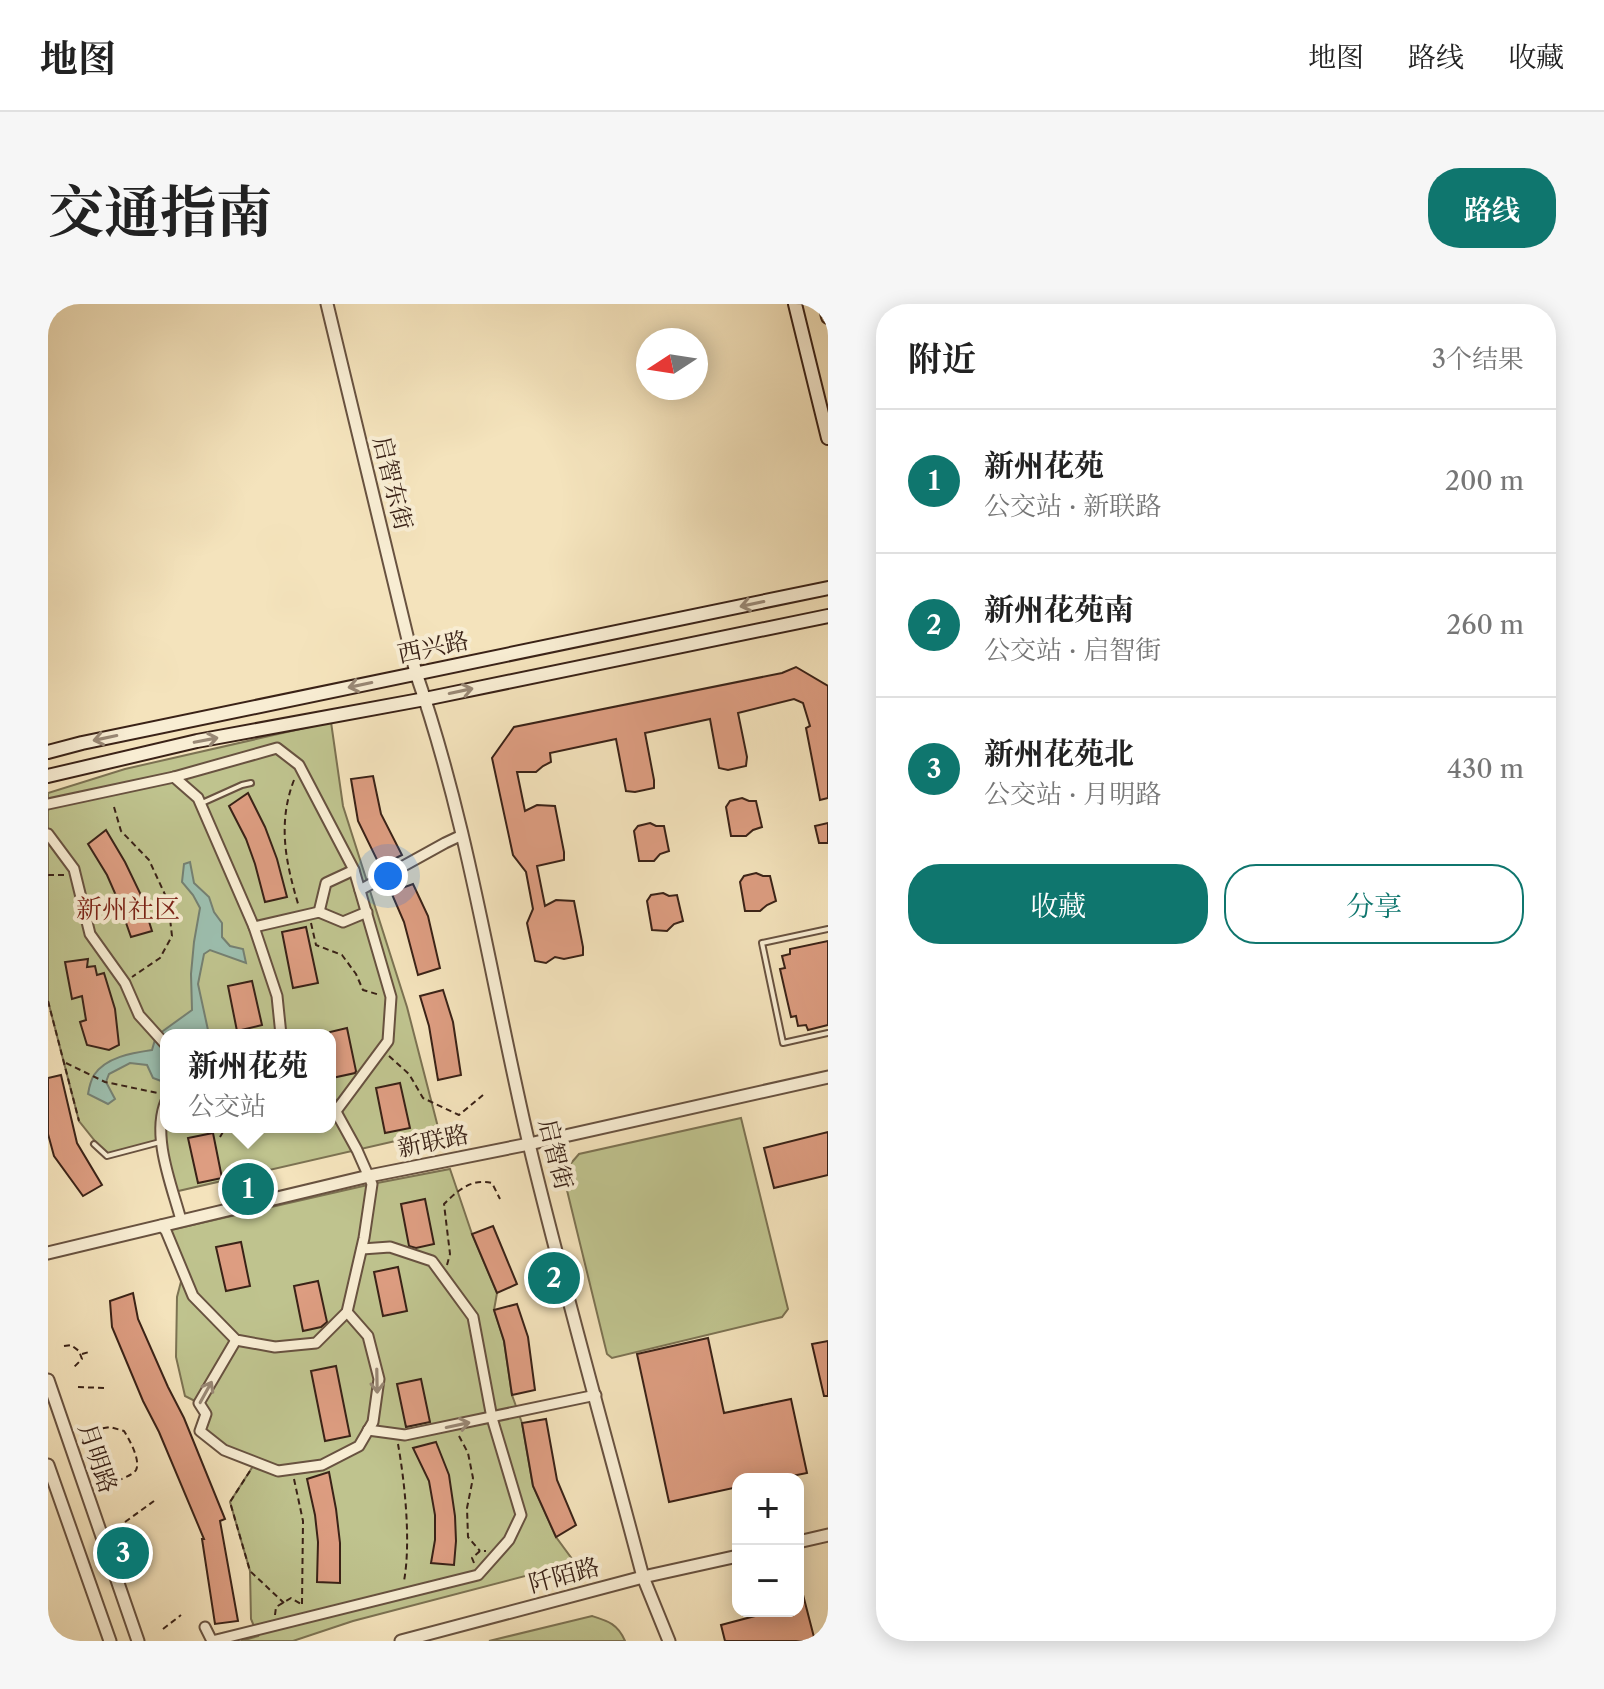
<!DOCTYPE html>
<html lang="zh">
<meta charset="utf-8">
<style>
body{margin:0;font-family:"Libre Caslon Text","Noto Serif SC",serif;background:#f6f6f6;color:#222}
.controls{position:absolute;right:24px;bottom:24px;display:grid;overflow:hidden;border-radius:16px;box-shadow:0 4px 20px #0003}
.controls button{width:72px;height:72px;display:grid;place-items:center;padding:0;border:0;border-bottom:2px solid #e0e0e0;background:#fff;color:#222;font:40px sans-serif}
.compass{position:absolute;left:588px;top:24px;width:72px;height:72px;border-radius:50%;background:#fff;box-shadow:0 4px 20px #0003;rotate:258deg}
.you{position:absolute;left:340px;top:572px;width:28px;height:28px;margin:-20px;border:6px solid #fff;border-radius:50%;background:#1a73e8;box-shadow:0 0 0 12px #1a73e833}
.badge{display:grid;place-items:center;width:52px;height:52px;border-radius:50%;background:#0f766e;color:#fff;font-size:26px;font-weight:700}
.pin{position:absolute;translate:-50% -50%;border:4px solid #fff;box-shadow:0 2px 8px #0006}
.popup{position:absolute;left:112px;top:725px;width:176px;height:104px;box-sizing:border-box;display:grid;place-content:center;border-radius:16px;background:#fff;filter:drop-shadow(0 2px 6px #0005);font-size:26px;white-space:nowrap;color:#767676}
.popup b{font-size:30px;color:#222}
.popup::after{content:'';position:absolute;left:50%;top:100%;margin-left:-16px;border:16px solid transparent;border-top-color:#fff}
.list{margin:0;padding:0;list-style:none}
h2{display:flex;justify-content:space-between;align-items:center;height:104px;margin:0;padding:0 32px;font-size:34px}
h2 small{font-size:26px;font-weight:400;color:#767676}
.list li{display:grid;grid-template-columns:52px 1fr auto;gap:24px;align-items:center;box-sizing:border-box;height:144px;padding:0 32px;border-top:2px solid #e0e0e0}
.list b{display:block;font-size:30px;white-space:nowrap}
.list p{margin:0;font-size:26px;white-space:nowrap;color:#767676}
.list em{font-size:26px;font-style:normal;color:#767676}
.actions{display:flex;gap:16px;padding:24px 32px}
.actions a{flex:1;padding:18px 0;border:2px solid #0f766e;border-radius:32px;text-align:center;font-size:28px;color:#0f766e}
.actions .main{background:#0f766e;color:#fff}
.map{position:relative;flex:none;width:780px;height:1337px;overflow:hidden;border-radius:32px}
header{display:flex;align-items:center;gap:48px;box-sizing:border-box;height:112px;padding:0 40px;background:#fff;border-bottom:2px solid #e0e0e0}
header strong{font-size:38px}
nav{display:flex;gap:44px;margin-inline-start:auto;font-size:28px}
.intro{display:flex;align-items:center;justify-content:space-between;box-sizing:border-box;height:192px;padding:0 48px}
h1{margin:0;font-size:56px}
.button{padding:20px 36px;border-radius:32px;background:#0f766e;color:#fff;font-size:28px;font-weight:700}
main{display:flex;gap:48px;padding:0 48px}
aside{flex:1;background:#fff;border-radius:32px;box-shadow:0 4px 20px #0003}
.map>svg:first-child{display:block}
</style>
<header>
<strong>地图</strong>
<nav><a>地图</a><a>路线</a><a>收藏</a></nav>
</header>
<div class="intro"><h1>交通指南</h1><a class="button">路线</a></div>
<main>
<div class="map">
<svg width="780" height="1337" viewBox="0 0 780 1337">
<rect width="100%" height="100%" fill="#f4e3bc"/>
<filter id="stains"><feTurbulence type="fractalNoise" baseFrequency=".0025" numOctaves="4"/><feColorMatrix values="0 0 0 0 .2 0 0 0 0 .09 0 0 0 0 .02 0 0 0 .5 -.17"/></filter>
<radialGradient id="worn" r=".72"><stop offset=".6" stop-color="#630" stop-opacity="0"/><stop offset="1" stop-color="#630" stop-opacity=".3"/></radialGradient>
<g fill="#bfc38e" stroke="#7c7252" stroke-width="2" fill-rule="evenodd">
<path d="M283,418L295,502L359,703L391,827L126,888L114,837L59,852L31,817L0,697V489L77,465ZM118,731H282V823H118Z"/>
<path d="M693,814L740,1005L734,1013L564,1054L559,1050L516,874L518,865L531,850Z"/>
<path d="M402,865L424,930L449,989L446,1006L456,1037L464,1091L474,1119L485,1182L508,1233L527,1259L305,1317L245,1337H193L210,1332L203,1315L202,1267L182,1198L207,1159L176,1146L152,1127L158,1110L151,1099L137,1092L128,1053L129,993L135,970L118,927L324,880Z"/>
<path d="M544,1312C560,1317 570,1320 577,1337H441Z"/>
</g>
<path fill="#9cbeae" stroke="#758072" stroke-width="2" d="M142,558L146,579L161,593L166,608L174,619V633L182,642L195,645L198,659L162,646L156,650L150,680L160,726L150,731L131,729L130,731H118V749L116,752L118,768L113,777L105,774L99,761L82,759L61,770L58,778L67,795L60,800L40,790C41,784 43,776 46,771C58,753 84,749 104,746L108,732L144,706L143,670L146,638L152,604L145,591L134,578L136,560Z"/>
<g fill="#dd9d81" stroke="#3a2217" stroke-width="2">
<path d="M748,363L780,382V494L772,496L758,424L762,422L755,399L746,395L690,409L699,453L698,462L680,466L671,464L662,415L597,429L606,476V484L587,488L578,487L568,435L502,449L503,458L495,462L488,468H469L477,507L489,501L507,502L516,548V556L489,562L497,602L508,596L526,597L535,643V651L516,655L507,653L498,659L487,657L479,619L485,605L478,568L465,551L444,454L466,423L734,369Z"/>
<path d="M325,472L333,510L354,551L332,562L310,517L303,475Z"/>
<path d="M200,489L217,523L229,555L239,593L217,598L207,560L198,535L181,502Z"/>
<path d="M694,494L701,497H708L714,523L705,526L698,532H683L678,503L682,497Z"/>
<path d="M602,519L608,522H616L621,547L612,550L606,557H591L586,527L590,522Z"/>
<path d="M780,519V539H771L767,522Z"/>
<path d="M58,526L77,558L92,589L104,627L83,633L70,596L59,571L40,540Z"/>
<path d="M708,569L715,572H722L728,597L719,601L712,607H697L692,578L696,572Z"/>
<path d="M365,580L380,612L392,664L370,671L356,618L343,588Z"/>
<path d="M615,589L621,592L629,591L635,617L626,620L619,627L604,626L599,597L603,591Z"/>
<path d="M258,623L270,679L245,684L234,628Z"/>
<path d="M780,637V721L760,726L758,721L750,722L748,712L743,713L732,665L737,664L734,652L742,650V645Z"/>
<path d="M40,655L39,663L47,662L49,671L56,669L67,705L71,741L61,746L39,741L32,718L38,716L34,692L24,695L17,658Z"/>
<path d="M204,677L214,721L189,727L180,682Z"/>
<path d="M395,686L405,718L413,771L390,776L381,722L372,692Z"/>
<path d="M299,724L308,767L307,769L284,774L282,763V728Z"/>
<path d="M13,771L29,839L54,881L35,892L6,852L0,830V774Z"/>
<path d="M352,779L362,824L337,829L328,784Z"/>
<path d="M780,828V871L726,884L716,844Z"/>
<path d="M165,829L174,874L150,879L140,834Z"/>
<path d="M377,895L386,940L368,944L361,942L353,900Z"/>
<path d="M445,922L469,980L449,989L424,930Z"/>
<path d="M193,938L202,982L178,987L168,943Z"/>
<path d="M350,963L359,1007L335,1012L326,968Z"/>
<path d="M270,977L279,1018L273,1023L255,1027L246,982Z"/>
<path d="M85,989L90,1015L120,1083L136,1114L177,1215L172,1217L190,1317L167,1320L154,1235H156L111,1128L95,1097L64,1023L62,997Z"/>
<path d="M469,1000L480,1033L487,1086L464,1091L456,1037L446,1006Z"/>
<path d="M660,1034L676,1109L743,1095L759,1169L729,1175H690V1183L621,1198L589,1050Z"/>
<path d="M780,1037V1092H776L764,1040Z"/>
<path d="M288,1062L302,1132L277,1137L263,1067Z"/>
<path d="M373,1075L382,1118L358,1123L349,1080Z"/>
<path d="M498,1115L509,1176L528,1221L508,1233L485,1182L474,1119Z"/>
<path d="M388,1138L401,1171L407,1212L408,1237L406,1261L383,1259L387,1236V1211L381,1177L365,1144Z"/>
<path d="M281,1168L288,1205L292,1239V1279L269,1278L270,1238L267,1211L259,1175Z"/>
<path d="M750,1283H753L767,1337H677L673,1321L726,1307H750Z"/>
</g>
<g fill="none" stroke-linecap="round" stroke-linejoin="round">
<g stroke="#685240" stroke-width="8">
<g id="service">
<path d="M154,499L194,481L203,479"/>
<path d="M780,625L714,639L735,739L780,729"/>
<path d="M46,840L59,852L112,838"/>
</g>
</g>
<g stroke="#685240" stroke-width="13">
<g id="minor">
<path d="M126,473L229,444L251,461L306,566L343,693L340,737L288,807"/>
<path d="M0,500L126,473L150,494L206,623L229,692L233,731"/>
<path d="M0,530L26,565L42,630L77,679L91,711L118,741"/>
<path d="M312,586L397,539L414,531"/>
<path d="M271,608L278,579L306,566"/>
<path d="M206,623L271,608L295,618L319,608"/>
<path d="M118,797C103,832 124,882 133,916"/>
<path d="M113,921L118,927L145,992L188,1036L227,1043L268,1039L299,1008L316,934L324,880L309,846L282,797"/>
<path d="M188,1036L151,1099L158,1110L152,1127L176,1146L230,1167L274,1161L311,1142L325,1118L331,1075L320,1032L299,1008"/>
<path d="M320,1126L357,1131L548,1091"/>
<path d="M157,1323L164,1337L430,1271L461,1236L473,1211L444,1114L425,1013L384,957L342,943L314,945"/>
</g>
</g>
<g stroke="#685240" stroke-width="15">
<g id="tertiary">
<path d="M279,0L368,369C421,522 444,683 481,840C516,985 557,1129 595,1273L621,1337"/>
<path d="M0,949L321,872L481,840L780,773"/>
<path d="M0,1076L90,1337"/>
<path d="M0,1161L62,1337"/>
<path d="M750,1238L780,1231"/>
<path d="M353,1337L595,1273L690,1252"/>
</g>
</g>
<g stroke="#3a2217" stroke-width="16">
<g id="secondary">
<path d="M747,0L780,134"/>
<path d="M777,0L780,13"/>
<path d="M0,448L34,439L780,284"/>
<path d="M0,472L149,437L377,395L780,312"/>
</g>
</g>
<g stroke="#3a2217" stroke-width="2" stroke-dasharray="6 4" stroke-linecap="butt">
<path d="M246,476C229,520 238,560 251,603"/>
<path d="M66,503L73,527L101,556L120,597L124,632L112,654L84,673"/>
<path d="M0,571H19"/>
<path d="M263,619L268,641L294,651L308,670L315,686L332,691"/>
<path d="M0,697L31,817"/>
<path d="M341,752L361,770L375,794L411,811L435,791"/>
<path d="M18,759L57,778L110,789"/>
<path d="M172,833L178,823"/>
<path d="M399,961L402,950L396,900C410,886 424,874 444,879L452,895"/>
<path d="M16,1042L23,1041L31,1047L34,1055L24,1065"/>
<path d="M34,1050L41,1048"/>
<path d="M30,1083L56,1084"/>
<path d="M45,1126L62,1123L76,1127C81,1135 93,1156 88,1166C84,1172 70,1176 64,1179"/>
<path d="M411,1132L420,1149L425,1174L419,1204L420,1233L432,1247"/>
<path d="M350,1140C357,1179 363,1239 356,1277"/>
<path d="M202,1167L182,1198L202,1267L236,1299"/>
<path d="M246,1175L255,1217L254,1300"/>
<path d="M77,1218L106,1197"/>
<path d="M426,1259L424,1254L432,1247H438"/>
<path d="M227,1311L228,1303L243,1294L253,1300"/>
<path d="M115,1325L133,1311"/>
</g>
<use href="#service" stroke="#f8edd3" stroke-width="4"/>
<use href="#minor" stroke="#f8edd3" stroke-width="9"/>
<use href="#tertiary" stroke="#f8edd3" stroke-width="11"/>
<use href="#secondary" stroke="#f8edd3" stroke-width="12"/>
</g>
<defs><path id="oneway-shaft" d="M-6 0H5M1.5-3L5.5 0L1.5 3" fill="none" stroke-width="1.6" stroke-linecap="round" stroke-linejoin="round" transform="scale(2)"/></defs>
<g stroke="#998875">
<use href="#oneway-shaft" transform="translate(704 300) rotate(168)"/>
<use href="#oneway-shaft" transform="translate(312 381) rotate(168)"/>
<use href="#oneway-shaft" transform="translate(413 387) rotate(-12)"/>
<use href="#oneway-shaft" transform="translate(57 434) rotate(168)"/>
<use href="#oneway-shaft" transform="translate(158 436) rotate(-11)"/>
<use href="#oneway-shaft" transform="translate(329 1077) rotate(89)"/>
<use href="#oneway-shaft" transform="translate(158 1088) rotate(-61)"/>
<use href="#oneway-shaft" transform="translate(410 1121) rotate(-12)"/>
</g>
<g text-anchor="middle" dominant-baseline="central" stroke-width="8" stroke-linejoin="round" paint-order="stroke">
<g font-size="24" fill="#3a2217" stroke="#f8edd3">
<text transform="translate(345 179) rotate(76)">启智东街</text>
<text transform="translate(385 343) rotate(-12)">西兴路</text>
<text transform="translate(385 837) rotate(-12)">新联路</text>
<text transform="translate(508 850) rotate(76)">启智街</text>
<text transform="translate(50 1154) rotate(71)">月明路</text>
<text transform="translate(516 1271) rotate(-15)">阡陌路</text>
</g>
<g font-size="26" fill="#7a1f14" stroke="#f8edd3">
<text x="80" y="605">新州社区</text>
</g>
</g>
<rect width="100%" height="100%" filter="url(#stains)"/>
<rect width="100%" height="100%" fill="url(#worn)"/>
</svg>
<div class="controls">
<button>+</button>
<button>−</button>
</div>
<svg class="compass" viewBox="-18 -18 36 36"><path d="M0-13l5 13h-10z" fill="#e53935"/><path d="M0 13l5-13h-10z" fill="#767676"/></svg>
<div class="you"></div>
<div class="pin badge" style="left:200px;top:885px">1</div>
<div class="popup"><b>新州花苑</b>公交站</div>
<div class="pin badge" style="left:506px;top:974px">2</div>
<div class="pin badge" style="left:75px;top:1249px">3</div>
</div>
<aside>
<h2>附近<small>3个结果</small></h2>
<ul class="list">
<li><span class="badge">1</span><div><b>新州花苑</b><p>公交站 · 新联路</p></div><em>200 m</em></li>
<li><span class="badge">2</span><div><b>新州花苑南</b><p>公交站 · 启智街</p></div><em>260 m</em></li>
<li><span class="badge">3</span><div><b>新州花苑北</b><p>公交站 · 月明路</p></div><em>430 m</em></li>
</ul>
<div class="actions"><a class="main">收藏</a><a>分享</a></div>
</aside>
</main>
